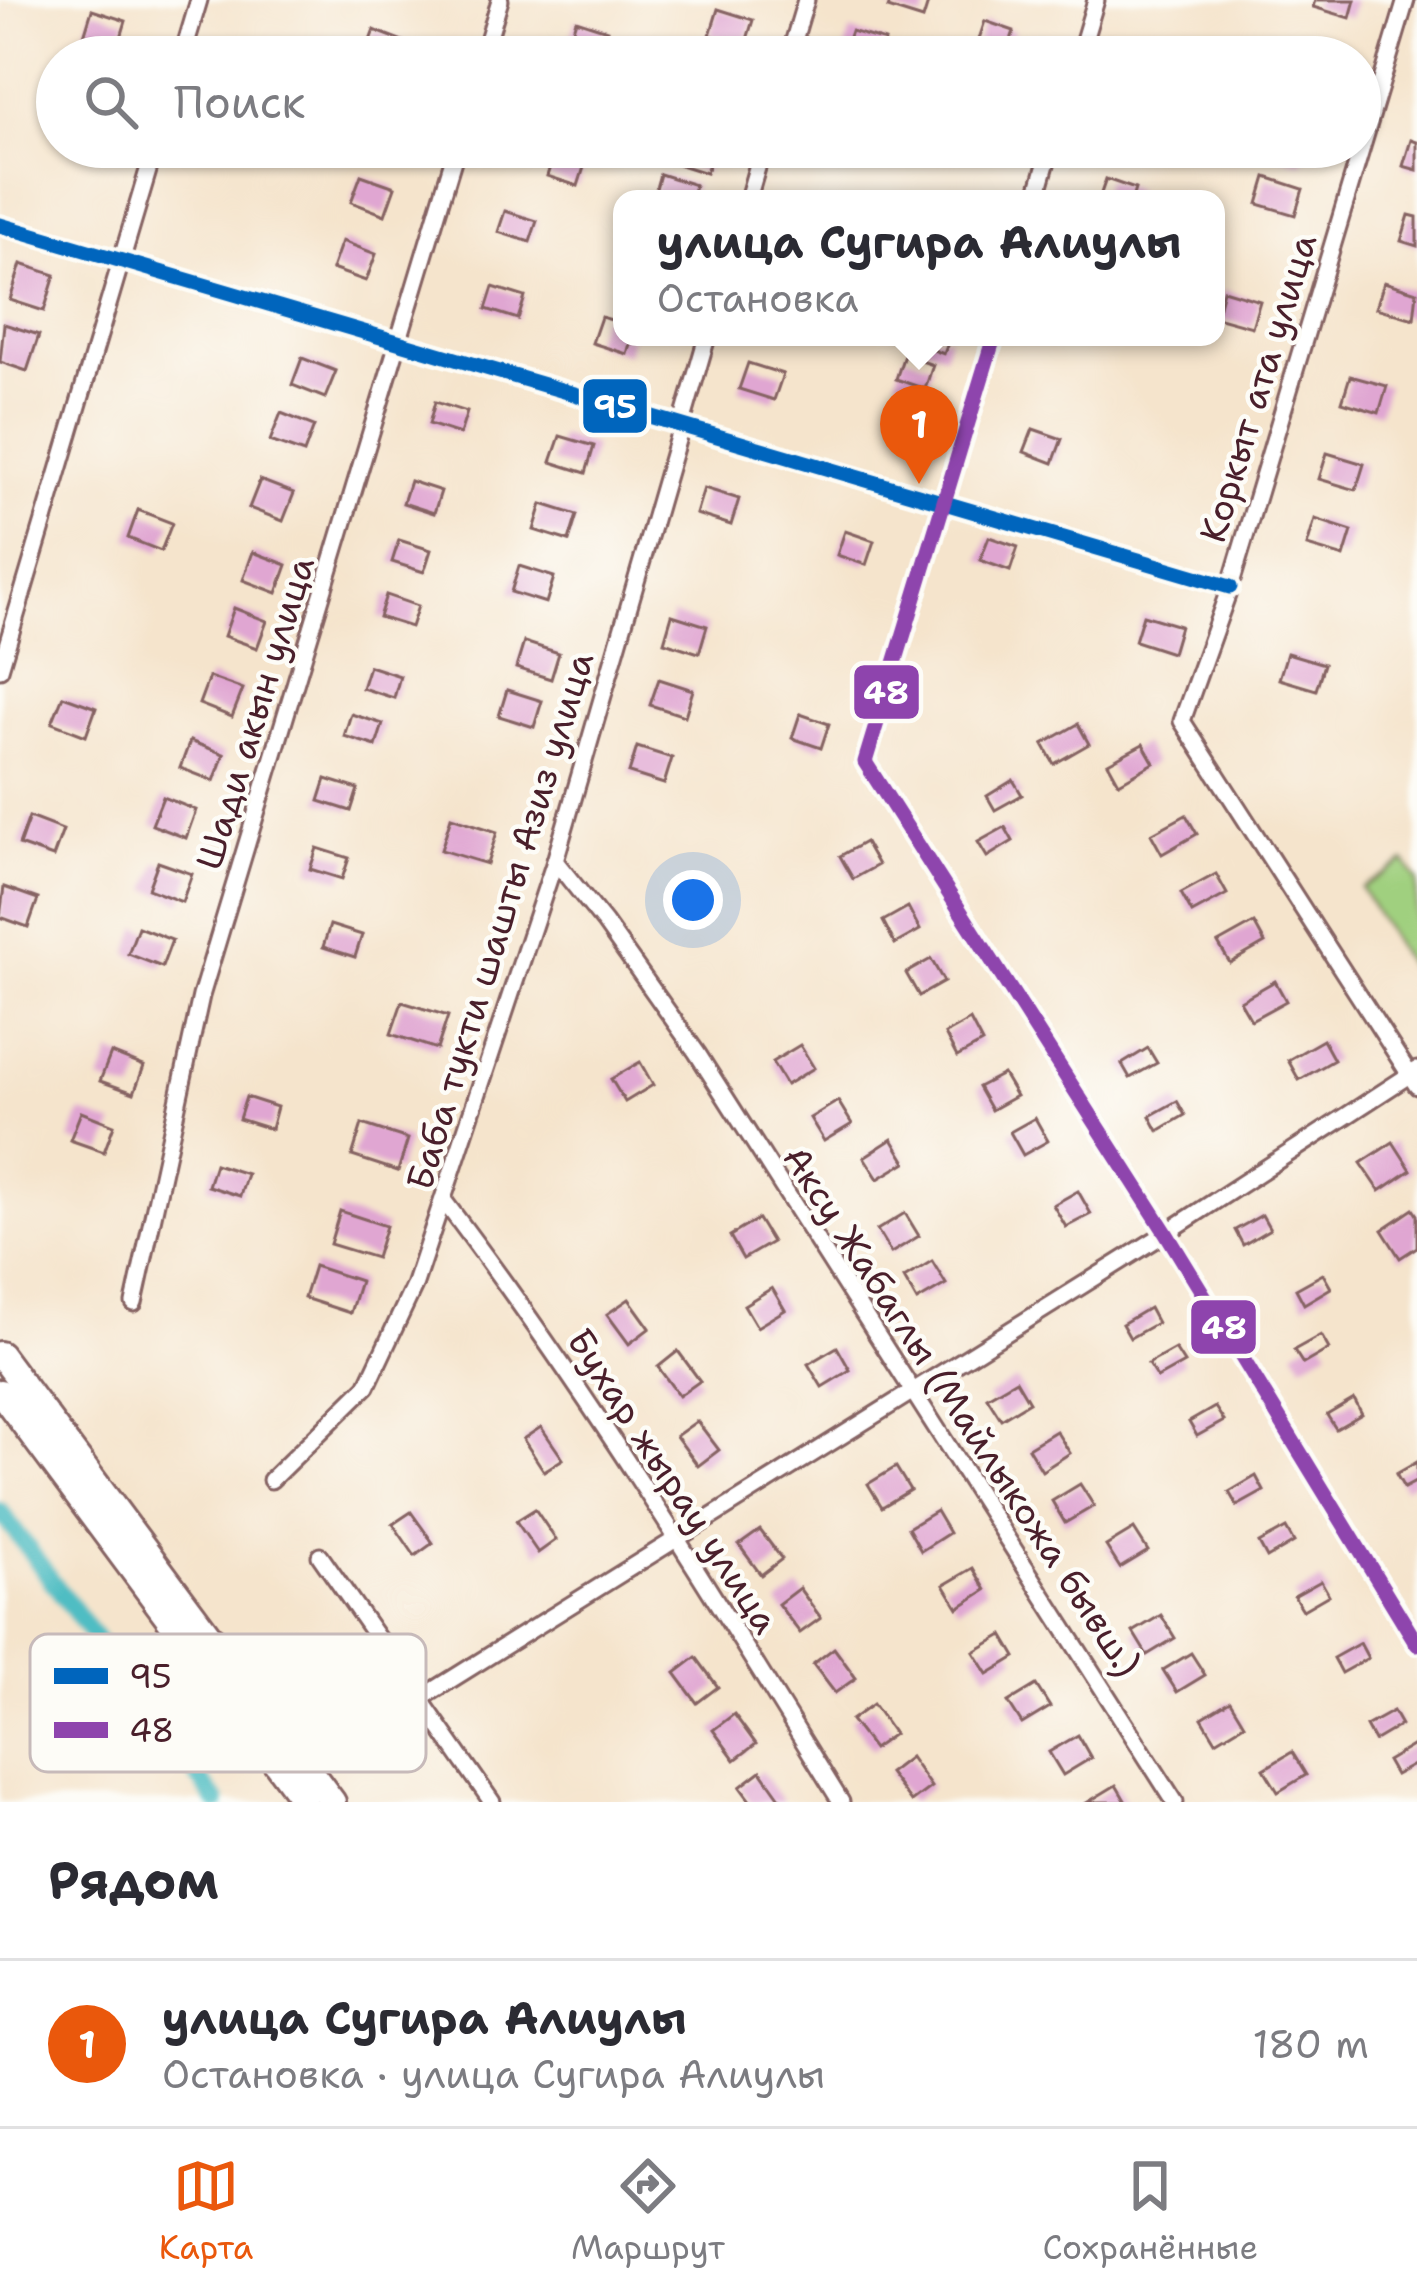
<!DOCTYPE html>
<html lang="ru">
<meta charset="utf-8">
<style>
body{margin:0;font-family:"Shantell Sans",sans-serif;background:#f2f2f3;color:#2b2b33}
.you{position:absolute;left:693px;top:900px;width:42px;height:42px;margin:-30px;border:9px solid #fff;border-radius:50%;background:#1a73e8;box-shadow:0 0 0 18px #1a73e833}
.badge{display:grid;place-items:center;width:78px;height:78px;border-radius:50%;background:#ea580c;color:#fff;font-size:39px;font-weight:700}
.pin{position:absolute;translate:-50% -99px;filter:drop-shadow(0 3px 6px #0008)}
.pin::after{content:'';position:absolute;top:63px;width:42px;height:36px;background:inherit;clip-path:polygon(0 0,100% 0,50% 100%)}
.popup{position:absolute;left:613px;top:190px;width:612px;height:156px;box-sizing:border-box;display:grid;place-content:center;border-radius:24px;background:#fff;filter:drop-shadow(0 3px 9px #0005);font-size:39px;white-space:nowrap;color:#7c7c81}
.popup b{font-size:45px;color:#2b2b33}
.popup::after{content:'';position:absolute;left:50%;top:100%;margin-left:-24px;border:24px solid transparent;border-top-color:#fff}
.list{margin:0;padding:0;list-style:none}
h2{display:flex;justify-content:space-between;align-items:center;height:156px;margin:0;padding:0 48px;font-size:51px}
h2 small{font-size:39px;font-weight:400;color:#7c7c81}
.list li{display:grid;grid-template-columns:78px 1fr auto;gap:36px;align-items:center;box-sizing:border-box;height:168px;padding:0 48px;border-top:3px solid #e1e1e2}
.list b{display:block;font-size:45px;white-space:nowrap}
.list p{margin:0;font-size:39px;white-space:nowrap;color:#7c7c81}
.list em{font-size:39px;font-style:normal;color:#7c7c81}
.icon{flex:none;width:66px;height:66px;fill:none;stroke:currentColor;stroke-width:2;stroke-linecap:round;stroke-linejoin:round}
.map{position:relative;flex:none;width:1417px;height:1802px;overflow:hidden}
.search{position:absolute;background:#fff;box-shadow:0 3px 9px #0004;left:36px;right:36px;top:36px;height:132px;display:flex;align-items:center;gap:30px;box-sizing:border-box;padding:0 42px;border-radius:66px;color:#7c7c81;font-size:45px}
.sheet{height:324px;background:#fff}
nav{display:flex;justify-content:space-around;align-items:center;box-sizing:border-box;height:168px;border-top:3px solid #e1e1e2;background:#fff;font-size:33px;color:#7c7c81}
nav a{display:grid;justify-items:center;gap:6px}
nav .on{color:#ea580c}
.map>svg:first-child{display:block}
</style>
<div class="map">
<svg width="1417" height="1802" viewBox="0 0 1417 1802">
<rect width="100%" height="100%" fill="#fdfcf7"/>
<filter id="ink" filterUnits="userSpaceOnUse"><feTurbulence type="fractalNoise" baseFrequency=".00833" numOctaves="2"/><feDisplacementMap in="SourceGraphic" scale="24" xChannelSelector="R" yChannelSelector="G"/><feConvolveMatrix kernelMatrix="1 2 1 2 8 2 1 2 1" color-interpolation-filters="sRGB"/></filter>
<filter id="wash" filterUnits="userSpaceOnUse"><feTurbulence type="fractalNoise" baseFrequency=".004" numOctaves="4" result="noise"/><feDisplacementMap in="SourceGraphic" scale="48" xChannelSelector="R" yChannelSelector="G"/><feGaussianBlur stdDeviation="2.7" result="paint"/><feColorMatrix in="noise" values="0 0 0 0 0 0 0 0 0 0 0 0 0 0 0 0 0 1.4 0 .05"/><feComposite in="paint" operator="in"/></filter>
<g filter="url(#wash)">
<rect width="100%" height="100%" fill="#f5e4cc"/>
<path fill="#a0d07f" stroke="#757855" stroke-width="3" d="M1405,861L1417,881L1414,976L1361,888Z"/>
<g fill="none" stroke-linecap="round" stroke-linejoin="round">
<path stroke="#4fbdc3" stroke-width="18" d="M0,1511L217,1802"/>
</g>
<g id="blocks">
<g fill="#e0a6d2">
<path d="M891,0H929L923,19L888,8Z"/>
<path d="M1315,0H1355L1350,18L1313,7Z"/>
<path d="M718,9L753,20L745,46L710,35Z"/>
<path d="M92,10L126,21L115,57L81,46Z"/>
<path d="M576,20L607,30L600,52L569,42Z"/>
<path d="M985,21L1014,31L1006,55L977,45Z"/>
<path d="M374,30L408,43L402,57H364Z"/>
<path d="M851,31L885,41L881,57H842Z"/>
<path d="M1411,140L1417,142V170L1403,166Z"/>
<path d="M676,147H714L706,173L671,162Z"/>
<path d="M1267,147H1307L1302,163L1265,152Z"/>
<path d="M554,154L585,164L578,186L547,176Z"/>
<path d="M660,174L695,185L691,199H653Z"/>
<path d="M361,175L395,187L385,215L351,202Z"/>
<path d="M1266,177L1303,189L1295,215L1258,204Z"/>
<path d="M1106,179L1135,189L1132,199H1099Z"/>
<path d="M505,211L537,221L530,242L498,232Z"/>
<path d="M1409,215L1417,217V246L1401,241Z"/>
<path d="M342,241L376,254L366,281L332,269Z"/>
<path d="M21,264L55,275L44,311L10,300Z"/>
<path d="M1384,282L1417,292L1414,319L1376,308Z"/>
<path d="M493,287L525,297L518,319L486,309Z"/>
<path d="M1223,290L1260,301L1252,327L1216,317Z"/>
<path d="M601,317L622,323V337H632L627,354L592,343Z"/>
<path d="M4,324L39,335L27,371L0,362Z"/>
<path d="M917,337H950L944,354L915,343Z"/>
<path d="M904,355L933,365L925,389L896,379Z"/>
<path d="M302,358L336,371L325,398L292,385Z"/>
<path d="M748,363L783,374L774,400L739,389Z"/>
<path d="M1350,376L1387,386L1379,413L1342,402Z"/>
<path d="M435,402L467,412L460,434L429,424Z"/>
<path d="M281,413L314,426L304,453L270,441Z"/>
<path d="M1033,429L1062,439L1053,463L1024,452Z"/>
<path d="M560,436L594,446L586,473L551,462Z"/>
<path d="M1327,453L1364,464L1356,490L1319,479Z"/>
<path d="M260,480L294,493L283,521L249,508Z"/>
<path d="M410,481L441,491L434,513L403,503Z"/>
<path d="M704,488L739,499L731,525L696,514Z"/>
<path d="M542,504L577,515L569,541L534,530Z"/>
<path d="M138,510L172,523L161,551L128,538Z"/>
<path d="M1315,519L1352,531L1344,557L1307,546Z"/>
<path d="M845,531L874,541L866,565L837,555Z"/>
<path d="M989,537L1018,547L1010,571L980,560Z"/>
<path d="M399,540L431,550L424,572L392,562Z"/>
<path d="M253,552L287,565L277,593L243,580Z"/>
<path d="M519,566L554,577L546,603L511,592Z"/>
<path d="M386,595L418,606L411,627L379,617Z"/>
<path d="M234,608L267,621L257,648L224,636Z"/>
<path d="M672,615L707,626L699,653L664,642Z"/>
<path d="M1143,615L1180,626L1172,653L1135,641Z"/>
<path d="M524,642L559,653L551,679L516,668Z"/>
<path d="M1287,653L1324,664L1316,690L1279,679Z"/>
<path d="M369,666L400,676L394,698L362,688Z"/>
<path d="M209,677L243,689L232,717L199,704Z"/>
<path d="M659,679L693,690L685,716L650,705Z"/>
<path d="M507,690L542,701L534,727L499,716Z"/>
<path d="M63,696L96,708L86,736L52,723Z"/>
<path d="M351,714L383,724L376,746L344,736Z"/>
<path d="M800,714L829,724L821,748L792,738Z"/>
<path d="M1078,724L1089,744L1054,764L1043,744Z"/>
<path d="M190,741L224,754L214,781L180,768Z"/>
<path d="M1143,744L1154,763L1119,783L1108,763Z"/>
<path d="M637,747L672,758L664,784L629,773Z"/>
<path d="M326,779L358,789L351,811L319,801Z"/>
<path d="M1013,780L1022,795L995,810L987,796Z"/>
<path d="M163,797L196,810L186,838L152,825Z"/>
<path d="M1186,815L1197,834L1162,854L1151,834Z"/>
<path d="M29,817L63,830L53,857L19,845Z"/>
<path d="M451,817L497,832L487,864L441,850Z"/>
<path d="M1005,827L1013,841L987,857L978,842Z"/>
<path d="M865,842L878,865L853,879L840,856Z"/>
<path d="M317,848L349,858L342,879L310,869Z"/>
<path d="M158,862L192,874L182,902L148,889Z"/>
<path d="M1216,874L1227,894L1192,913L1181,893Z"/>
<path d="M4,887L38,899L28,927L0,917Z"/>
<path d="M908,907L920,930L895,944L883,921Z"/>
<path d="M1254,923L1265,943L1230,963L1218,943Z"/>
<path d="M330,925L362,935L355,957L323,947Z"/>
<path d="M138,927L172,940L162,967L128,954Z"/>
<path d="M931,959L944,982L919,996L906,973Z"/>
<path d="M1275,981L1286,1001L1251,1020L1240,1001Z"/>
<path d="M402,1002L448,1016L437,1049L391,1034Z"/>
<path d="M970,1020L982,1043L957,1057L945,1034Z"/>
<path d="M1323,1040L1334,1060L1299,1080L1288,1060Z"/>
<path d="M800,1045L814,1068L786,1085L772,1062Z"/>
<path d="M1148,1048L1157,1063L1130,1078L1122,1064Z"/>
<path d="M111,1053L144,1066L134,1093L100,1081Z"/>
<path d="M640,1062L653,1085L625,1102L611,1079Z"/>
<path d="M1003,1074L1016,1096L991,1110L978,1087Z"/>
<path d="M246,1097L277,1107L271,1129L239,1119Z"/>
<path d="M838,1101L852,1124L824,1141L810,1118Z"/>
<path d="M1177,1101L1185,1115L1158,1131L1150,1116Z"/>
<path d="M81,1112L114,1125L104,1152L70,1140Z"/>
<path d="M1035,1118L1048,1141L1023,1155L1010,1132Z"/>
<path d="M362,1124L408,1139L398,1171L352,1156Z"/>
<path d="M892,1139L906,1162L878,1179L864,1157Z"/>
<path d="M1393,1142L1411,1170L1380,1191L1361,1163Z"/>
<path d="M215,1164L247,1174L240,1196L208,1186Z"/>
<path d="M1078,1191L1091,1214L1066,1227L1053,1205Z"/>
<path d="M1413,1209L1417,1215V1247L1400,1258L1382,1230Z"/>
<path d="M340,1211L386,1226L376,1258L330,1244Z"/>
<path d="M905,1213L919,1236L891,1253L877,1230Z"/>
<path d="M1262,1215L1270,1229L1243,1245L1235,1230Z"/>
<path d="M758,1219L772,1242L743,1259L730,1236Z"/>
<path d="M932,1261L946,1284L917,1301L904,1278Z"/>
<path d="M314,1266L360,1281L350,1313L304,1298Z"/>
<path d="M1323,1274L1331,1288L1304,1304L1296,1289Z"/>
<path d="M772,1288L785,1310L757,1327L744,1305Z"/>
<path d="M629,1299L650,1328L629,1344L607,1314Z"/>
<path d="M1149,1308L1157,1323L1130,1338L1122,1324Z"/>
<path d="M1321,1335L1329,1349L1303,1364L1294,1350Z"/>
<path d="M837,1347L850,1370L822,1387L808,1364Z"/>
<path d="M1175,1349L1184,1363L1157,1378L1148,1364Z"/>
<path d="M678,1351L700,1381L679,1396L658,1367Z"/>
<path d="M1016,1380L1029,1402L1001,1419L987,1397Z"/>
<path d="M1354,1399L1362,1414L1336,1429L1327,1415Z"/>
<path d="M1215,1407L1224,1421L1197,1436L1189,1422Z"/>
<path d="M697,1421L719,1450L698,1466L676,1436Z"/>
<path d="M541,1427L563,1459L544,1471L523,1439Z"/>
<path d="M1056,1431L1070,1453L1042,1471L1028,1448Z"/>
<path d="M1417,1462V1481L1404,1488L1396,1474Z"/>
<path d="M896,1467L910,1490L882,1507L868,1484Z"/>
<path d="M1256,1476L1264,1491L1237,1506L1229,1492Z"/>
<path d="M1080,1484L1094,1506L1065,1523L1052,1501Z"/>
<path d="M535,1509L556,1540L538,1553L516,1521Z"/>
<path d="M936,1511L949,1533L921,1551L908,1528Z"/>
<path d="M411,1512L433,1543L415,1556L393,1524Z"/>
<path d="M1286,1528L1294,1542L1267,1558L1259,1543Z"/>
<path d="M1134,1529L1148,1551L1120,1568L1106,1546Z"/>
<path d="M760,1530L782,1559L761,1575L739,1545Z"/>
<path d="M973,1568L986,1590L958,1608L944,1585Z"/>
<path d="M1321,1581L1329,1595L1303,1610L1294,1596Z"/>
<path d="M799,1588L821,1618L800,1633L778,1604Z"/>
<path d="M1161,1615L1175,1638L1147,1655L1133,1632Z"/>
<path d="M1003,1635L1016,1657L988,1674L974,1652Z"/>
<path d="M1360,1643L1368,1658L1341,1673L1333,1658Z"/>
<path d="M834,1648L856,1678L835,1693L813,1664Z"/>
<path d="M1191,1653L1205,1675L1177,1692L1163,1670Z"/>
<path d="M696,1657L718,1687L697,1703L675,1673Z"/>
<path d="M1036,1685L1050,1707L1022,1724L1008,1702Z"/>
<path d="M1230,1701L1244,1724L1216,1741L1202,1718Z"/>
<path d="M873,1704L894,1734L873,1749L851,1720Z"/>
<path d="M1393,1711L1401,1725L1374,1741L1366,1726Z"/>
<path d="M734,1714L756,1744L735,1760L713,1730Z"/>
<path d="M1078,1735L1091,1758L1063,1775L1049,1752Z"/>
<path d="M1414,1745L1417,1763L1395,1775L1387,1761Z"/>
<path d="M1292,1752L1306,1775L1278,1792L1264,1769Z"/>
<path d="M910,1757L931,1787L911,1802L889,1773Z"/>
<path d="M761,1771L783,1802H751L740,1787Z"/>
<path d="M1116,1785L1126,1802H1088Z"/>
</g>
</g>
</g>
<g filter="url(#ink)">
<use href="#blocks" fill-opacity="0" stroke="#866463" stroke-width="3"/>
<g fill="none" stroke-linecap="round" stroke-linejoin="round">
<g stroke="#866463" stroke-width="21">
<g id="minor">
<path d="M1406,0L1230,587L1182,721L1417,1086"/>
<path d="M182,57L199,0"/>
<path d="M483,57L500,0"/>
<path d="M789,57L806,0"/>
<path d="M1079,57L1096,0"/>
<path d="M748,199L763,147"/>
<path d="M1036,199L1051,147"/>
<path d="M0,225L1230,587"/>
<path d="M994,337L865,762L1166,1233L1417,1644"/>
<path d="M0,669L155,147"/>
<path d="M555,861L605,923L697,1053L1175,1802"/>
<path d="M444,1201C590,1393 715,1598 841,1802"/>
<path d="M134,1303L201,996L457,147"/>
<path d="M271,1480L367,1386L414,1286L555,861L707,337"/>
<path d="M320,1556L492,1802"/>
<path d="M420,1699L1166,1233L1417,1070"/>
</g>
</g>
<g stroke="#866463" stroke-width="30">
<g id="trunk">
<path d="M0,1354L333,1802"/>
<path d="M0,1392L305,1802"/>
</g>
</g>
<use href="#minor" stroke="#fff" stroke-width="15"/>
<use href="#trunk" stroke="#fff" stroke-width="24"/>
<g stroke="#fdfcf7" stroke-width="24">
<path id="bus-1" d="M0,225L1230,587"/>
</g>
<g stroke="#fdfcf7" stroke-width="24">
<path id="bus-2" d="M994,337L865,762L1166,1233L1417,1644"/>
</g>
<use href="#bus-1" stroke="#0065bd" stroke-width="15"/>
<use href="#bus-2" stroke="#8e44ad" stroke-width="15"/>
</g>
</g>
<g text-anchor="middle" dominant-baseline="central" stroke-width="9" stroke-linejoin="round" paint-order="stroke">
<g font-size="36" fill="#4a1f2b" stroke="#fdfcf7">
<text transform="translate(1258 388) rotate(-73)">Коркыт ата улица</text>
<text transform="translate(255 713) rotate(-73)">Шади акын улица</text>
<text transform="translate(500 921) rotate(-73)">Баба тукти шашты Азиз улица</text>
<text transform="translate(962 1411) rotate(57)">Аксу Жабаглы (Майлыкожа бывш.)</text>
<text transform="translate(673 1481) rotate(57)">Бухар жырау улица</text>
</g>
</g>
<rect x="30" y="1634" width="396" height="138" rx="18" fill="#fdfcf7" stroke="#c7baba" stroke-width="3"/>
<rect x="54" y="1668" width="54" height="16" fill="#0065bd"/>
<rect x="54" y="1722" width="54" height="16" fill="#8e44ad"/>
<g font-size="33" fill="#4a1f2b">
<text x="129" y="1688">95</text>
<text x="129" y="1742">48</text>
</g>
<g stroke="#fdfcf7" stroke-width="4.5">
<rect x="581" y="377" width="68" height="58" rx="12" fill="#0065bd"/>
<rect x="852" y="663" width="69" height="58" rx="12" fill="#8e44ad"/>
<rect x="1189" y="1298" width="69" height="58" rx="12" fill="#8e44ad"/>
</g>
<g font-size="33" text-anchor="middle" font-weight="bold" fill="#fff">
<text x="615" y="418">95</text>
<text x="886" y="704">48</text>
<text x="1224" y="1339">48</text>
</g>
</svg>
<div class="you"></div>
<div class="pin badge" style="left:919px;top:484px">1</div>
<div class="popup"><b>улица Сугира Алиулы</b>Остановка</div>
<div class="search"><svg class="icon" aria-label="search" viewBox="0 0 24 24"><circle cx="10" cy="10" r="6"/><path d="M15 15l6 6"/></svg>Поиск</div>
</div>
<section class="sheet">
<h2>Рядом<small></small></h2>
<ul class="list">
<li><span class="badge">1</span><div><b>улица Сугира Алиулы</b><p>Остановка · улица Сугира Алиулы</p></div><em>180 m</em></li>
</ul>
</section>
<nav>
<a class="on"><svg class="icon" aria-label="map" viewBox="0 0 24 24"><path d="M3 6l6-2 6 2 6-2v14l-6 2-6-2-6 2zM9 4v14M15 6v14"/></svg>Карта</a>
<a><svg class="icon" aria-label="directions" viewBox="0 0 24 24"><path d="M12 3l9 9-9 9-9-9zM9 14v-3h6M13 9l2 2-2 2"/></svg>Маршрут</a>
<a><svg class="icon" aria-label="saved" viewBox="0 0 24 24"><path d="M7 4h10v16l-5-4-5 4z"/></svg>Сохранённые</a>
</nav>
